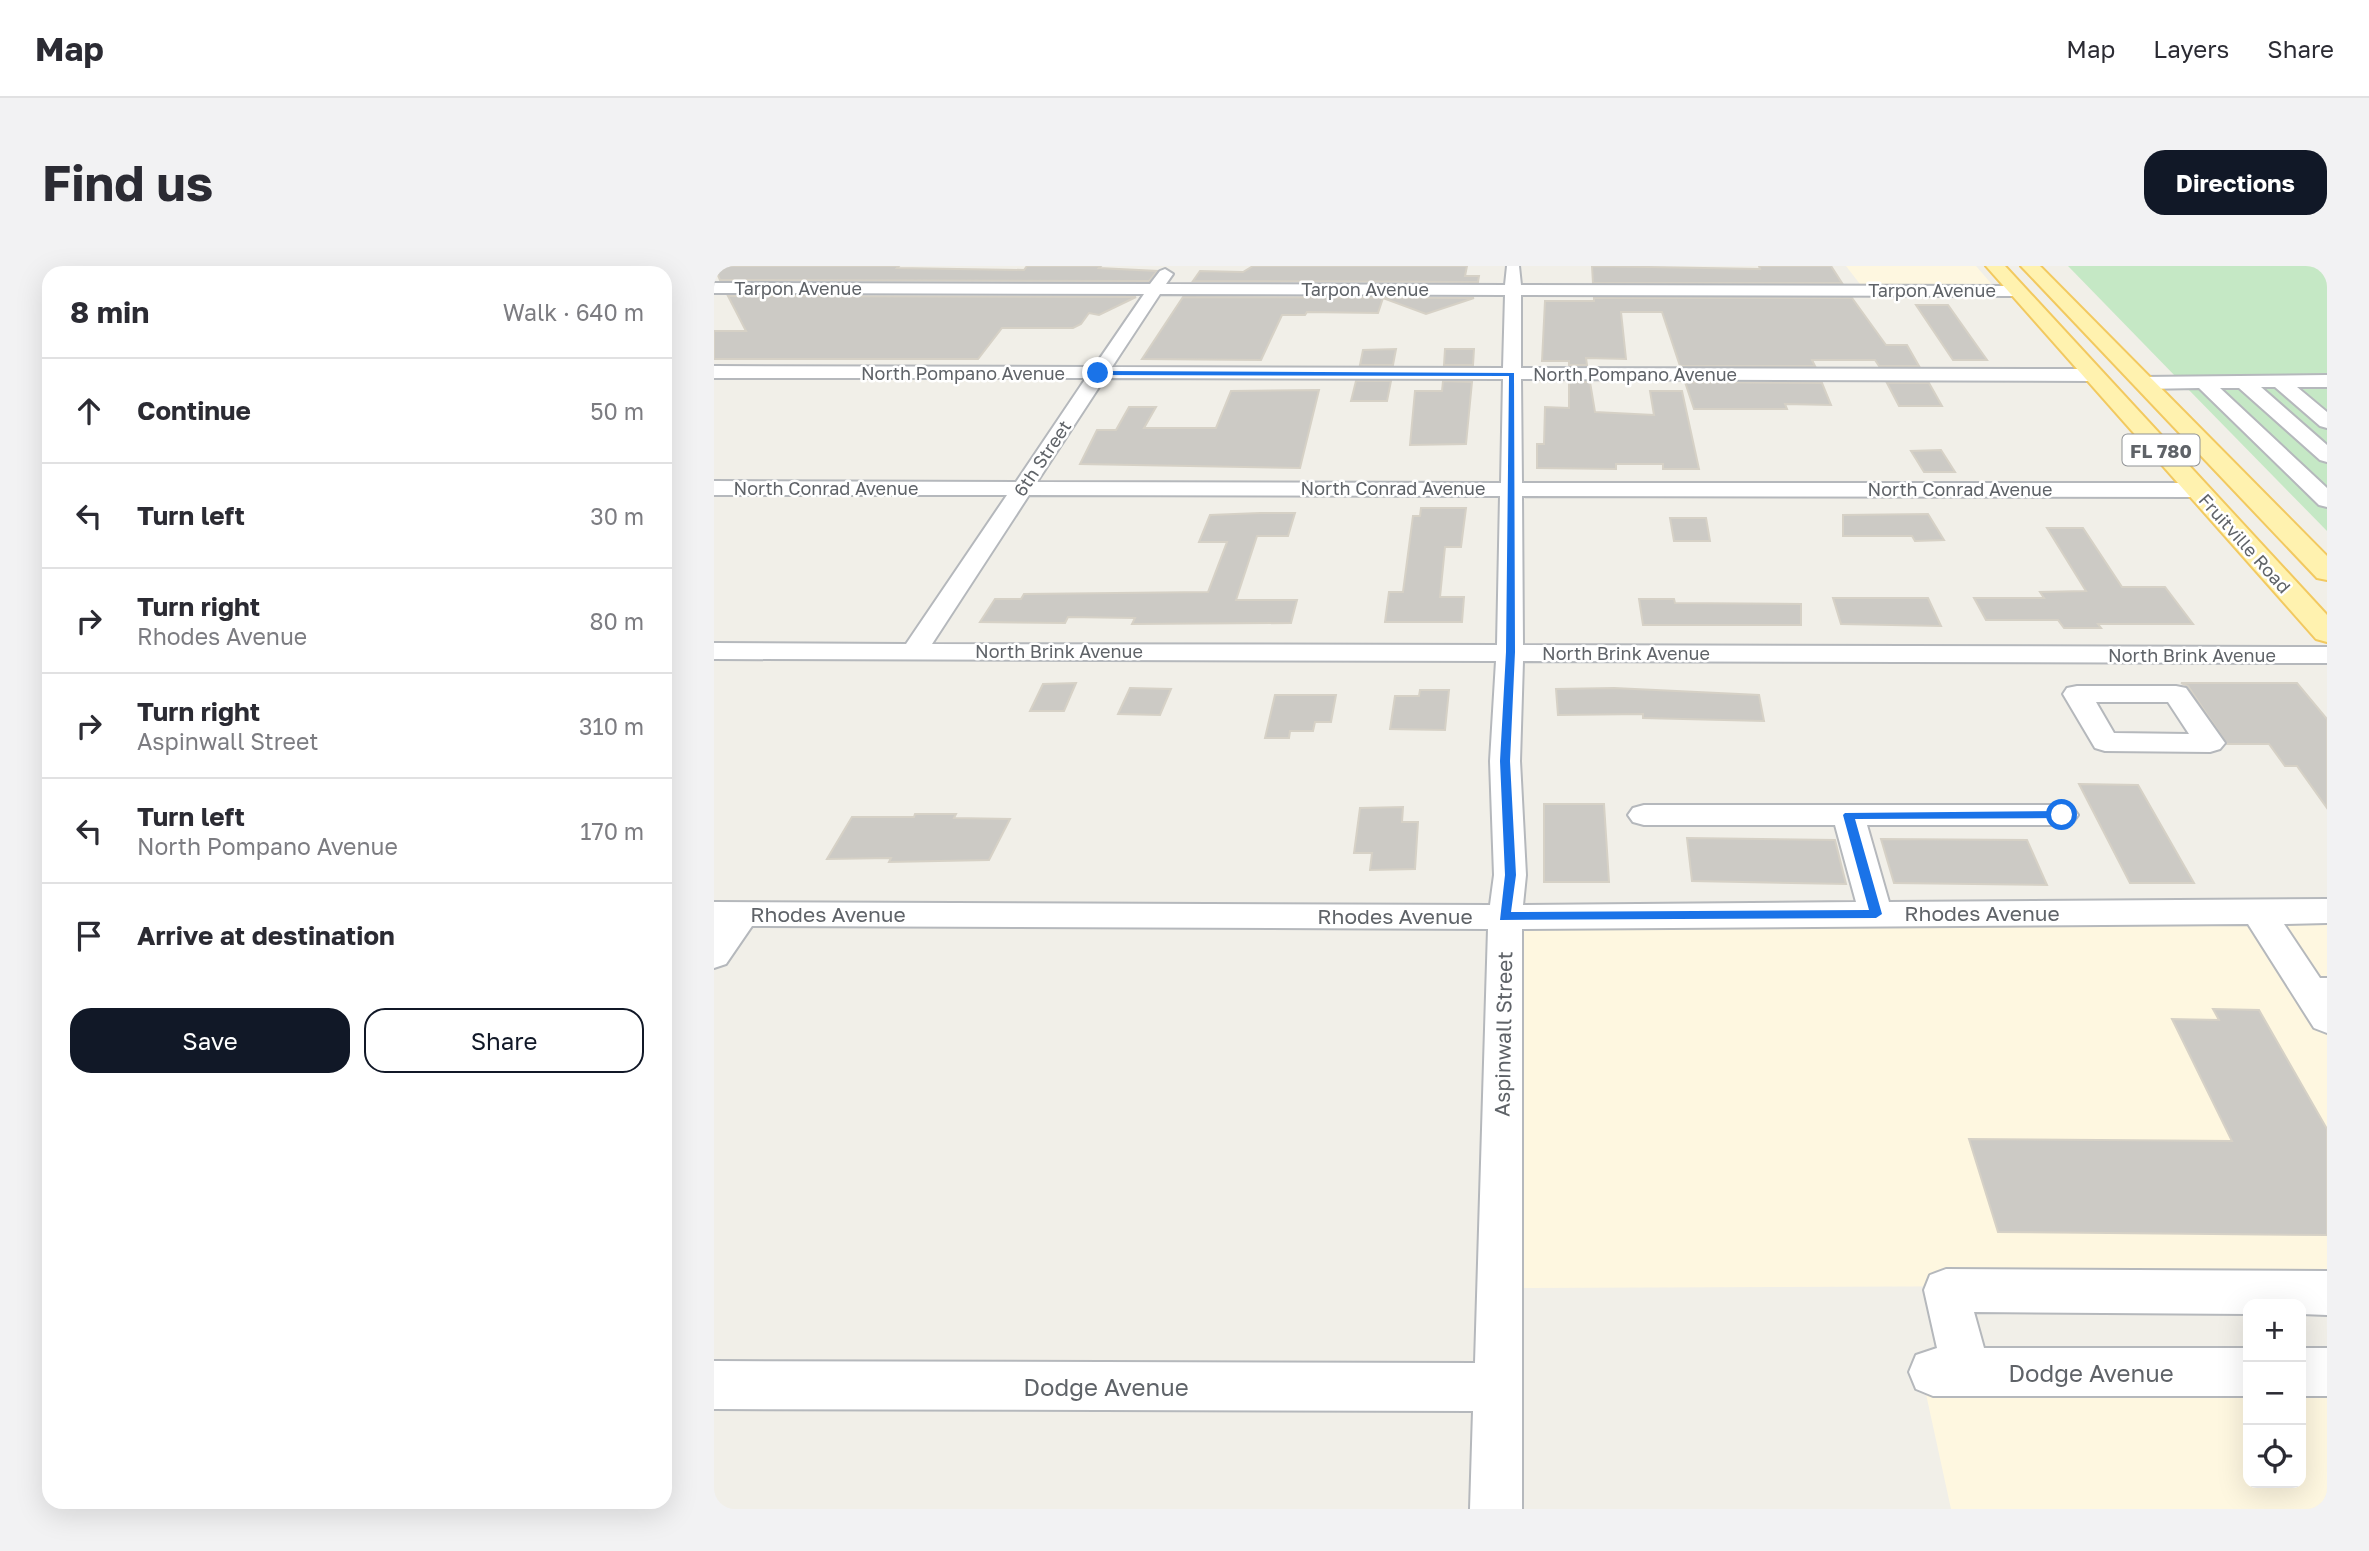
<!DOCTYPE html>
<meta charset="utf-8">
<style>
body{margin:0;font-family:"Golos Text",sans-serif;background:#f2f2f3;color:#2b2b33}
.controls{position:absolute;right:21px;bottom:21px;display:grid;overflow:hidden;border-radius:14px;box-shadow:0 7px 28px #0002}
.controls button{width:63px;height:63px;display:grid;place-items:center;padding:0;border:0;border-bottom:2px solid #e1e1e2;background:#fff;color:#2b2b33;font:35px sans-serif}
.stop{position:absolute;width:21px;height:21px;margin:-16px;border:5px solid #1a73e8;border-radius:50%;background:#fff}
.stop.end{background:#1a73e8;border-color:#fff;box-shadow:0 2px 7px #0008}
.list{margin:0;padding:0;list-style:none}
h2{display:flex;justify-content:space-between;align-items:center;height:91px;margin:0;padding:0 28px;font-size:30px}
h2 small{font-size:23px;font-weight:400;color:#7c7c81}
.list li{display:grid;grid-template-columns:46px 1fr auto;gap:21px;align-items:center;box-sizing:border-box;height:105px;padding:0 28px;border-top:2px solid #e1e1e2}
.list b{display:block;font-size:26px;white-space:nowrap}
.list p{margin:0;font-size:23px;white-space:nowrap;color:#7c7c81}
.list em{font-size:23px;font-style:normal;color:#7c7c81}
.actions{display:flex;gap:14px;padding:21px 28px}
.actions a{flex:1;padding:16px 0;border:2px solid #111827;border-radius:21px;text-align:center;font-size:24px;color:#111827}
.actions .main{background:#111827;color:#fff}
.icon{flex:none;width:38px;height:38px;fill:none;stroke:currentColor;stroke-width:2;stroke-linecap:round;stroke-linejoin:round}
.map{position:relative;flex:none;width:1613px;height:1243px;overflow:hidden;border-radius:21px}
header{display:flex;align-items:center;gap:42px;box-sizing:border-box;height:98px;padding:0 35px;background:#fff;border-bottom:2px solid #e1e1e2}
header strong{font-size:33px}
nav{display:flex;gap:38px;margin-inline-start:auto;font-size:24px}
.intro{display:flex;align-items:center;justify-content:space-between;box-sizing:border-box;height:168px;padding:0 42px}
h1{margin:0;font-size:49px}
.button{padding:18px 32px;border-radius:21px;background:#111827;color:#fff;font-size:24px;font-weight:700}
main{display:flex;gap:42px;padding:0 42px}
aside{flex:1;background:#fff;border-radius:21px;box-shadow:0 7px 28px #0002}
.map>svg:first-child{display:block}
</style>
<header>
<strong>Map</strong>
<nav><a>Map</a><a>Layers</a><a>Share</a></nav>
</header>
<div class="intro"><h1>Find us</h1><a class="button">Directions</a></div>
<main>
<aside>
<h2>8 min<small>Walk · 640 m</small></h2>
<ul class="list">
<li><svg class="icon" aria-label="ahead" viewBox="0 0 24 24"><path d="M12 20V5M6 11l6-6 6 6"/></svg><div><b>Continue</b></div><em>50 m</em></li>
<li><svg class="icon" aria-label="left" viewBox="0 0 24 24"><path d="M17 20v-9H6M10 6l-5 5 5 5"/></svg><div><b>Turn left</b></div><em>30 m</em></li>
<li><svg class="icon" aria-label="right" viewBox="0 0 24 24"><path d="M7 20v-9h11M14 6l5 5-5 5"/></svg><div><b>Turn right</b><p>Rhodes Avenue</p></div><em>80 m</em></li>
<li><svg class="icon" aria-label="right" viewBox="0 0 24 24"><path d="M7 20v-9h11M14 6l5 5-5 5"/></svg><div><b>Turn right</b><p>Aspinwall Street</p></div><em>310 m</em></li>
<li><svg class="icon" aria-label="left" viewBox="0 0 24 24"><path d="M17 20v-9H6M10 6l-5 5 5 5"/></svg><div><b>Turn left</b><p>North Pompano Avenue</p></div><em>170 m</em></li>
<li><svg class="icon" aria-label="arrive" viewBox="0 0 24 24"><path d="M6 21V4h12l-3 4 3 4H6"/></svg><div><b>Arrive at destination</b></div></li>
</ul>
<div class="actions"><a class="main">Save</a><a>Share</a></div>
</aside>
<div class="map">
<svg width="1613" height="1243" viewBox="0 0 1613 1243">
<rect width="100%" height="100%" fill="#f1efe8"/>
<g fill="#fef7e0">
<path d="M1132,0H1262L1281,22H1149Z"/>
<path d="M1613,656V1019L808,1022V662Z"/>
<path d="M1212,1128H1534V1217H1587V1128H1613V1243H1237Z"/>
</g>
<g fill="#c5e8c5">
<path d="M1354,0H1613V112L1464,113Z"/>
<path d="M1613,119V265L1471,120Z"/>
</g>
<g fill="#cccac5" stroke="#d6d1c6" stroke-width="2">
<path d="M0,0H185L183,2L310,4L313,0H387L385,2L443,5L435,15L6,14Z"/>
<path d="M539,0H753L751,10H765L764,16L479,15L486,5L529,6Z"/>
<path d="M878,0L1046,3L1045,0H1117L1128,17H879Z"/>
<path d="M14,30L422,31L385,49L375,47L367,58L359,62H288L264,93H0V65H32Z"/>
<path d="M469,31L760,32L712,48L669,32L664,47L593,46L591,49H568L547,94L428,93Z"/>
<path d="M880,32H1138L1172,79H1193L1205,100H1165L1161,94H1098L1101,100H966L948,46H907L912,93L872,92L873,99H855V95H828L831,35H880Z"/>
<path d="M1202,39H1234L1273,94H1239Z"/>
<path d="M682,83L679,99H646L649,84Z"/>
<path d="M731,83H760L759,99H730Z"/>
<path d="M642,115H677L673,135H637Z"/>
<path d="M729,115L758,116L752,178L696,179L701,125H728Z"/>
<path d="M855,116H876L881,146L940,149L936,125H968L985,203H949V198H902V203L823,202V178H830L831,141L855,142Z"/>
<path d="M971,116L1108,117L1117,139L1071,138L1073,143H980Z"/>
<path d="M1173,117H1215L1228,140H1185Z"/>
<path d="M605,124L586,202L366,198L383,164H402L415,141H442L430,162H502L517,125Z"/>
<path d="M1227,184L1241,206H1210L1197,185Z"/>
<path d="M707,242H752L747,281H731L726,331H750L748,356H671L675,326H689L699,250H706Z"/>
<path d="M546,247H581L574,270H543L522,334H583L577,357L418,358L421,352L354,351L351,357L266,356L281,333H307L310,328L494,326L513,276H485L496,249Z"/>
<path d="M1214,248L1230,274L1201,275L1198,270H1129V249Z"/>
<path d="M956,252H992L996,275H960Z"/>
<path d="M1333,262H1369L1408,321H1451L1479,358H1384L1387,362H1350L1344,354H1272L1260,332H1330L1326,326L1372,325Z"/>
<path d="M1119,332H1214L1227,360L1127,358Z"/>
<path d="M925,333H960L961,337L1087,338V359H929Z"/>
<path d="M362,417L350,445H316L329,418Z"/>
<path d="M1467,417H1583L1613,453V542L1583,500H1571L1555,478H1513L1474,420Z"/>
<path d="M416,422L457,423L446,449L404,448Z"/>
<path d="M900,422L1045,429L1050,455L929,452V448L844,449L842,423Z"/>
<path d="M706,424H735L731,464L676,463L681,430H705Z"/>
<path d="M561,429H622L617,456H601L599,465H576L575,472H551Z"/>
<path d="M1365,518L1424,519L1480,617H1416Z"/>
<path d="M830,538H890L895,616H830Z"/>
<path d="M689,541L688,556H704L701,603L656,604L658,587H640L646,542Z"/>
<path d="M201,548H242L240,552L296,553L275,594L175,596L177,592L113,593L138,551H200Z"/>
<path d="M973,572L1121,574L1132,618L978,615Z"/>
<path d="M1167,573L1313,574L1333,619L1180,617Z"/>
<path d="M1499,743L1545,744L1613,863V969L1284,966L1255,873L1518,875L1458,753L1505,754Z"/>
</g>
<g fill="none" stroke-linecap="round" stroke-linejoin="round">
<g stroke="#b5b8bc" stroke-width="4">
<g id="minor">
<path d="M793,0H805L807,19L1303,20L1311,25L1303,30L807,29V102L1380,103L1389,109L1380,115L807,113L808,217H1483L1491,219L1494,224L1491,229L1483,231L808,230L809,379L1613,381V397L809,395L806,495L812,609L809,639L1142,636L1121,559H930L919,556L914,549L919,542L930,539H1348L1359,542L1364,549L1359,556L1348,559H1153L1175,636L1613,633V657L1570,658L1606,712H1613V767L1600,762L1534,658L808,663V1243H756L759,1145L0,1143V1095L761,1097L774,663L38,660L12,698L0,702V636L776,639L780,609L776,495L782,395L0,393V377L192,378L293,229H0V215L302,216L372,112H0V100L380,101L430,28L0,27V17L436,18L446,5L451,3L459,8L452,18L791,19ZM446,28L791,29L789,102L398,101ZM391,112L789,113L787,217L323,216ZM315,229L786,230L783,379L218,378Z"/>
<path d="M1613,109V121H1583L1613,146V162L1606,160L1561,121H1547L1613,179V196L1606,194L1525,122H1506L1613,222V241L1605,239L1485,122L1428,123L1419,117L1428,111Z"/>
<path d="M1363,420H1462L1472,422L1511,477L1506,483L1496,486L1391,485L1381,482L1349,428L1353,422ZM1382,436H1454L1475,468L1400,467Z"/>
<path d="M1232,1003L1613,1005V1049L1587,1048V1038H1534V1048L1260,1046L1270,1082H1534V1130H1219L1202,1123L1195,1106L1202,1089L1223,1082L1210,1024L1216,1009Z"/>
<rect x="1587" y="1082" width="26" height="48"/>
</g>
</g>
<g stroke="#f2c960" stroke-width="4">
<g id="major">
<path d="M1272,0H1291L1613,349V376L1602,373Z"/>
<path d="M1307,0H1326L1613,290V314L1603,312Z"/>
</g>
</g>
<use href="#minor" fill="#fff" fill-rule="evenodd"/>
<use href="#major" fill="#fff2af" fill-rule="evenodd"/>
</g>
<path fill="#1a73e8" d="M384,105L800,107L801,386L796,495L802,609L797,646L1155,644L1129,549L1131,547L1348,545L1353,549L1348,552L1141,553L1168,648L1162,652L786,654L791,609L786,495L792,386L795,110L381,109Z"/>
<g text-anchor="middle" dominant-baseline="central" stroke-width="5" stroke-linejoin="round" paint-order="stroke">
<g font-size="18" fill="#5f6368" stroke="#fff">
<text x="84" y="22">Tarpon Avenue</text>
<text x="651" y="23">Tarpon Avenue</text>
<text x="1218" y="24">Tarpon Avenue</text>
<text x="249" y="107">North Pompano Avenue</text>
<text x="921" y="108">North Pompano Avenue</text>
<text transform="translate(328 192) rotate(-56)">6th Street</text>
<text x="112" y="222">North Conrad Avenue</text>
<text x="679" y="222">North Conrad Avenue</text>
<text x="1246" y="223">North Conrad Avenue</text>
<text transform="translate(1531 277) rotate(48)">Fruitville Road</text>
<text x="345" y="385">North Brink Avenue</text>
<text x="912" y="387">North Brink Avenue</text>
<text x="1478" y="389">North Brink Avenue</text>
</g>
<rect fill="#fff" stroke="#8f9295" stroke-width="2" x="1408.5" y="168.5" width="77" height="31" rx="5"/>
<g font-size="19" font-weight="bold" fill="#5f6368">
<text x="1447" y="184">FL 780</text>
</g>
<g font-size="21" fill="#5f6368" stroke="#fff">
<text x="1268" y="647">Rhodes Avenue</text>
<text x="114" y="648">Rhodes Avenue</text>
<text x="681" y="650">Rhodes Avenue</text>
<text transform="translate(789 768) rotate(-89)">Aspinwall Street</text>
</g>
<g font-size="24" fill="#5f6368" stroke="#fff">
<text x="1377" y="1106">Dodge Avenue</text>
<text x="392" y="1120">Dodge Avenue</text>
</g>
</g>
</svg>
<div class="controls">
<button>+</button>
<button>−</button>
<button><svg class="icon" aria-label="locate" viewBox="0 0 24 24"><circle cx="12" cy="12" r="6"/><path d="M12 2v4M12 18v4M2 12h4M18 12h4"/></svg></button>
</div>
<div class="stop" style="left:1348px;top:549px"></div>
<div class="stop end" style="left:384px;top:107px"></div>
</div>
</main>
